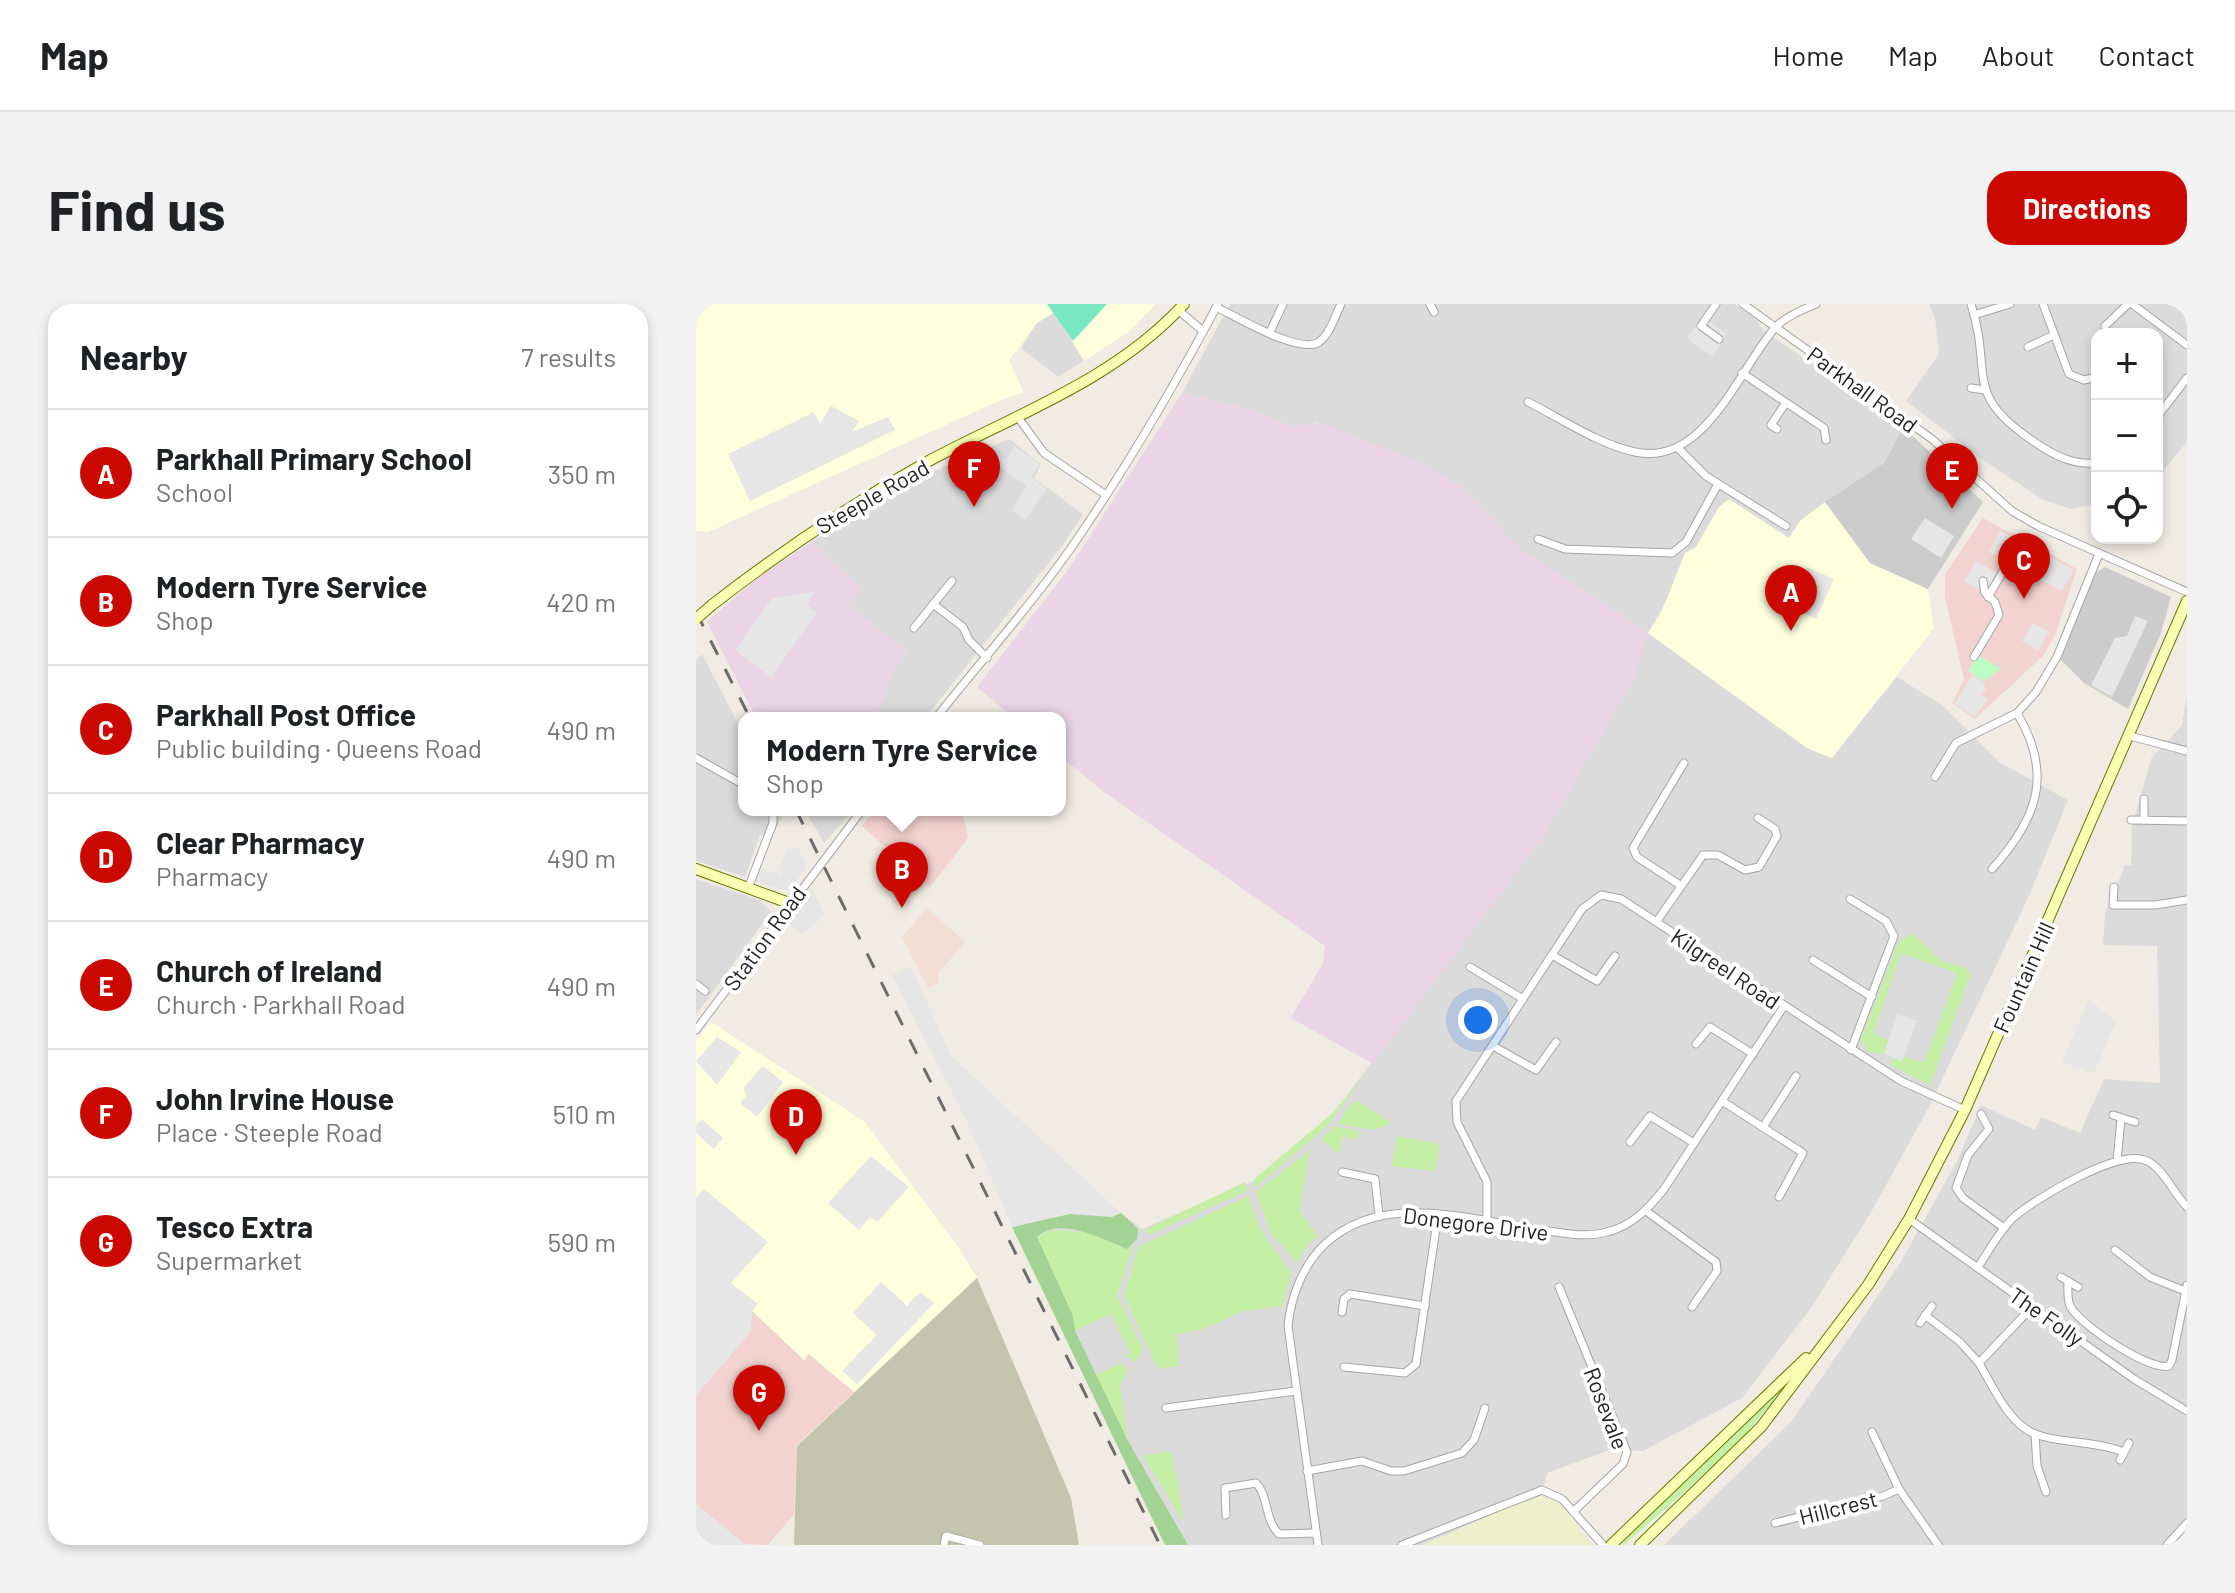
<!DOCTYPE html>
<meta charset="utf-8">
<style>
body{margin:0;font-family:Barlow,sans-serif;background:#f2f2f2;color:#202124}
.controls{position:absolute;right:24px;top:24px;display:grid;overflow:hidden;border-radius:16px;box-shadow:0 4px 12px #0003}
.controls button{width:72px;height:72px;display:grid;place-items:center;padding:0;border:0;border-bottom:2px solid #e0e0e0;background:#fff;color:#202124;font:40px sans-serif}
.you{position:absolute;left:782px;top:716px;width:28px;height:28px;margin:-20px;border:6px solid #fff;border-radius:50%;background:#1a73e8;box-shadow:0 0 0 12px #1a73e833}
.badge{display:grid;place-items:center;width:52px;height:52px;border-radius:50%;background:#cc0900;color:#fff;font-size:26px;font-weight:700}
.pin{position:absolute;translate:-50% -66px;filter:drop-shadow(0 2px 4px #0008)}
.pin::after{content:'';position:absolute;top:42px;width:28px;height:24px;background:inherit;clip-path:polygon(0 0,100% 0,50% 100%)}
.popup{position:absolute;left:42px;top:408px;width:328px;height:104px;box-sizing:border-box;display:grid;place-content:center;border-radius:16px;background:#fff;filter:drop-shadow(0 2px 6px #0005);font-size:26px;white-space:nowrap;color:#757577}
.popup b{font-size:30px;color:#202124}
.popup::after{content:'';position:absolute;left:50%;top:100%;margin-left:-16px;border:16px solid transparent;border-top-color:#fff}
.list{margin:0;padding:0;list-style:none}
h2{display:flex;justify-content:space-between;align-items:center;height:104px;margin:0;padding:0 32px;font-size:34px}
h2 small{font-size:26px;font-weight:400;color:#757577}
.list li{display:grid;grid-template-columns:52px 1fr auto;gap:24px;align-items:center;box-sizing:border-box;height:128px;padding:0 32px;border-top:2px solid #e0e0e0}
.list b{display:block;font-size:30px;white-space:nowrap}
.list p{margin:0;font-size:26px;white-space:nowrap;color:#757577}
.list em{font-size:26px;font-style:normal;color:#757577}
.icon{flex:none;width:44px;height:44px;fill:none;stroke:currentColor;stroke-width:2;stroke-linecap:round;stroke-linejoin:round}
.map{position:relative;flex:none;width:1491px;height:1241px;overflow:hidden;border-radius:24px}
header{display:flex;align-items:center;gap:48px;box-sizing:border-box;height:112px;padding:0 40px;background:#fff;border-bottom:2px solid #e0e0e0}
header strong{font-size:38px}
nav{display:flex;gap:44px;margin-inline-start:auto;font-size:28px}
.intro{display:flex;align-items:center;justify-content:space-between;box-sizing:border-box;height:192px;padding:0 48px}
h1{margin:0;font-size:56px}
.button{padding:20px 36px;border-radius:24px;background:#cc0900;color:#fff;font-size:28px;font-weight:700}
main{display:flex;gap:48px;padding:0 48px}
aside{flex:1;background:#fff;border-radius:24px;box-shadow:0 4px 12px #0003}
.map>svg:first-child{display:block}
</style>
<header>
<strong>Map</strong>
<nav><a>Home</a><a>Map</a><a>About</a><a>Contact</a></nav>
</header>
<div class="intro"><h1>Find us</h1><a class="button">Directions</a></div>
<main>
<aside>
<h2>Nearby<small>7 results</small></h2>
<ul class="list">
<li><span class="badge">A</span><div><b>Parkhall Primary School</b><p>School</p></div><em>350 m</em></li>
<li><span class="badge">B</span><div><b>Modern Tyre Service</b><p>Shop</p></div><em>420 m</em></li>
<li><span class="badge">C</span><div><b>Parkhall Post Office</b><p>Public building · Queens Road</p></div><em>490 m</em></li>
<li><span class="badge">D</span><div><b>Clear Pharmacy</b><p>Pharmacy</p></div><em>490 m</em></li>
<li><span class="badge">E</span><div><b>Church of Ireland</b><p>Church · Parkhall Road</p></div><em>490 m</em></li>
<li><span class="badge">F</span><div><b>John Irvine House</b><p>Place · Steeple Road</p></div><em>510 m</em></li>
<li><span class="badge">G</span><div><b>Tesco Extra</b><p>Supermarket</p></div><em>590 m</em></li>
</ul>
</aside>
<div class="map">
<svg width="1491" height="1241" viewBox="0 0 1491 1241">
<rect width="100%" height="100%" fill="#f0ece3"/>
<g fill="#dcdbdb">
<path d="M534,0H1038L1061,16L1067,26L1207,123L1188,159L1104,217L1093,234L1033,196L1023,203L952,329L1111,444L1135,454L1201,373L1247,402L1303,458L1372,496L1332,594L1232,805L1174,910L1115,1004L1046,1094L947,1147L916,1145L851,1169L847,1189L726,1241H474L319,922L425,909L446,925L559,876L638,808L847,533L937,375L952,329L826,246L764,182L727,160L620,118L599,123L548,104L486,89Z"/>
<path d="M1233,0H1491V138L1461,174V30H1401V200L1374,205L1346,195L1287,156L1210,97L1243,50L1239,14Z"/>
<path d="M359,7L388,57L362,73L325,44L341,19Z"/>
<path d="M313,135L345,160L338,174L387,210L366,242L229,414H175L183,410L192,377L211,348L151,299L164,285L115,238L157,210L229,171Z"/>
<path d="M6,350L48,431V506H82L86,514L75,533L64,531L49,573L0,557V356Z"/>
<path d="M1491,391V1241H968L1095,1118L1203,961L1261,857L1285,801L1339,826L1345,813L1384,829L1408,775L1464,779L1461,642L1407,641L1409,609L1429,561H1435L1436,523L1455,455L1486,421Z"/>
<path d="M109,506H157L128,539Z"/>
<path d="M0,575L64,596L75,608L0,711Z"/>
</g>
<g fill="#f3d3d0">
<path d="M1287,214L1381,265L1359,331L1347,352L1279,415L1256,399L1268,375L1249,293V270Z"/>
<path d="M179,506H266L272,534L234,583L166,522Z"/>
<path d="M0,894L35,979L62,1000L56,1006L109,1055L113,1050L158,1088L101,1141L98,1210L72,1241L0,1238Z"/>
</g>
<g fill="#ead4e5">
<path d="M486,89L548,104L599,123L613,119L629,120L727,160L764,182L826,246L952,329L938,375L847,533L677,760L595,714L627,659L629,642L408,488L364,452V414H318L281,383L372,266Z"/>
<path d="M115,238L165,285L151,299L211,348L192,377L183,410L175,414H60L11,318L60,275Z"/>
</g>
<g fill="#fdffdd">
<path d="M0,0H460L434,27L388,57L359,8L341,19L313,56L328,89L312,93L12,228L0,227Z"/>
<path d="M1033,195L1093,234L1104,217L1129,198L1174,259L1232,285L1238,324L1136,454L1111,444L952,329L964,312L989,249L1000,243L1023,203Z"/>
<path d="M15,718L169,818L263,944L281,974L158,1088L113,1050L108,1056L56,1007L61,1000L35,980L7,886L0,894V736Z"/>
</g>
<g fill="#ccc">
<path d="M1207,123L1287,198L1232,285L1174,259L1129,198L1188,159Z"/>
<path d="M1409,263L1475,293L1465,329L1432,405L1388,379L1365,356L1397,271Z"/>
</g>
<path fill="#f3ded5" d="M231,604L269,638L242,669L243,679L232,684L206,633Z"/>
<path fill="#c4c5ae" d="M281,974L375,1194L383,1241H98L101,1142Z"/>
<path fill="#ecf1cc" d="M847,1189L860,1195L895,1241H726Z"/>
<g fill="#c5efa4">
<path d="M1217,630L1244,656L1271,664L1274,672L1234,781L1195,761L1197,754L1205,757L1207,752L1228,759L1261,669L1205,649L1177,730L1193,736L1188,750L1172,748L1165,735L1203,637Z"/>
<path d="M677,760L631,822L559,884L557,876L638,808Z"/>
<path d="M662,797L695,819L679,826L641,820L656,799Z"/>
<path d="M638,822L663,827L662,835L646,833L643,850L625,835Z"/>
<path d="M701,832L744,840L739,867L696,862Z"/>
<path d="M613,847L604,907L622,933L612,940L601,959L575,929L560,888Z"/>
<path d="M549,878L551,887L455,930L447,927Z"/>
<path d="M552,892L564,925L595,969L586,1002L548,1007L504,1026L480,1030L483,1062L462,1065L428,992L442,943Z"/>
<path d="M355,926L391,928L431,945L438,940L421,991L447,1045L439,1059L430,1051L434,1049L415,1010L379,1027L377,1012L341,933Z"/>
<path d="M425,1059L432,1066L424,1081L432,1137L400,1071Z"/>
<path d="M1091,1081L1038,1144L928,1241L927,1237Z"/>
<path d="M473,1147L476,1150L488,1219L447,1152Z"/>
</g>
<path fill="#a3d394" d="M425,909L442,925L441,935L431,945C409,936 363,911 341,933L377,1012L379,1027L432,1137L492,1241H469L316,923L373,910Z"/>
<path fill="#bbfec4" d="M1282,351L1305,365L1288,377L1272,367Z"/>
<path fill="#79e7c1" d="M351,0H411L377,37Z"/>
<g fill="#e6e6e6">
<path d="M1006,13L1031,30L1016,52L991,34Z"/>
<path d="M135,102L163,117L156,128L192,113L199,126L54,197L32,150L118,108L124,120Z"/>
<path d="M319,142L344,160L335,173L351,185L329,216L315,206L331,182L298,159L303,152L310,156Z"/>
<path d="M1229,214L1258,232L1245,254L1215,235Z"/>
<path d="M1304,227L1378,266L1366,287L1293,248Z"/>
<path d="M1280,257L1301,269L1289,289L1268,277Z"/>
<path d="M1111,263L1138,275L1120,315L1107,309L1110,303L1096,297Z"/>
<path d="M118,288L111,301L121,309L75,373L39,346L76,294Z"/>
<path d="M1439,312L1452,317L1416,393L1395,381L1419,334L1431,332Z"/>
<path d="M1337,319L1353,328L1342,347L1326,337Z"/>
<path d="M1276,371L1287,378L1290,385L1285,391L1291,395L1279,413L1259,400Z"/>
<path d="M102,543L111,563L92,587L60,577L64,563L85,571L87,566L83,565L91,546Z"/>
<path d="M115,583L128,610L115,624L105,629L91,619Z"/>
<path d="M215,662L255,752L425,909L416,913L373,910L316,923L272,820L196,671Z"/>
<path d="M1393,695L1420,718L1397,770L1366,757Z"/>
<path d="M1201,710L1221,717L1206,757L1188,750Z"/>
<path d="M21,733L45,748L21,781L0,757Z"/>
<path d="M67,762L87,778L61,813L44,799L51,791L47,784Z"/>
<path d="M6,815L27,834L18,845L0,829V821Z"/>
<path d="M175,852L213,883L181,918L174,913L163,926L132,899Z"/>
<path d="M8,885L72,938L35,979L62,1000L56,1007L55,1027L0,1092V894Z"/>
<path d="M185,978L211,1002L224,988L238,999L161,1080L146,1067L181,1031L157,1009Z"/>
<path d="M0,1200L50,1241H9L0,1234Z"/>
</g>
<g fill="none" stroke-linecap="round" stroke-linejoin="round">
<g stroke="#a5a5a5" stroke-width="9">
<g id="street">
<path d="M734,0L738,8"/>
<path d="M1020,0L1005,22L1023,35"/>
<path d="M1047,0L1236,135L1316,207L1342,222L1491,288"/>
<path d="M1275,0C1298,72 1264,90 1343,141C1361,153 1379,161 1401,159"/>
<path d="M1347,0L1373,70L1388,76L1401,73"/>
<path d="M1436,0L1491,41"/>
<path d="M520,3C541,13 604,51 623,38C634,30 639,12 645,0"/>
<path d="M482,6L507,27"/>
<path d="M1278,11L1314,0"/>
<path d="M1409,22L1432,0"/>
<path d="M574,28L587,0"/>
<path d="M1332,43L1358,31"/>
<path d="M1046,69L1128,124L1130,136"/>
<path d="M1275,84L1289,86"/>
<path d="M832,98C866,115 902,140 939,148C1008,163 1041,69 1078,25C1088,13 1106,6 1120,0"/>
<path d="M321,112L348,149L410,191"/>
<path d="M1461,113L1491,74"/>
<path d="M1081,125L1075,121L1089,100"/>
<path d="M983,145L1010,172L1090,222"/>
<path d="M842,235L869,245L976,249L990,238L1022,180"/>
<path d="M1292,293L1319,247"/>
<path d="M237,300L267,323L273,336L291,354"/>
<path d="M218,324L256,277"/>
<path d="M1278,353L1303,311L1299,298L1289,289L1287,277"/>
<path d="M240,414C288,353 340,296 384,231C434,157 480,79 522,0"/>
<path d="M1434,432L1491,447"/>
<path d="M0,454L48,481"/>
<path d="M1239,473L1260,439L1321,409L1340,388L1361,353L1403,250"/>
<path d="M1448,495V516"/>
<path d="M1435,516L1491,517"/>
<path d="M1296,565C1341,515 1358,471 1321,409"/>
<path d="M984,581L941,553L937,544L988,459"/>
<path d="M53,582L77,519V506"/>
<path d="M1418,583L1417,601H1459L1491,596"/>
<path d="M1154,595L1190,617L1198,632L1155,746"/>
<path d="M961,617L1007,551H1022L1049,566L1063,563L1081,532L1079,525L1062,514"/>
<path d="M856,651L901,677L919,652"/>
<path d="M1117,656L1176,693"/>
<path d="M774,663L827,695"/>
<path d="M0,680L9,687"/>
<path d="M0,726L166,506"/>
<path d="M1000,740L1014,723L1057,750"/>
<path d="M797,742L840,766L860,738"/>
<path d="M1026,797L1107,849L1083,893"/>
<path d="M1285,810L1293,825L1272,851L1260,884L1267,894L1308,924"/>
<path d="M1417,811L1439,818"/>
<path d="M1067,823L1100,772"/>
<path d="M934,838L954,812L998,839"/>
<path d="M1421,857L1425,815"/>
<path d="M646,868L679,875L683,911"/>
<path d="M950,907L1020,958L1021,967L996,1003"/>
<path d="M1213,915L1438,1075L1491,1107"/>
<path d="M791,919V878L761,818L760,797L886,605L905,591L925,595L1205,777L1269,806"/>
<path d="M1419,946L1454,973L1489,987"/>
<path d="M1282,963C1293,947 1303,927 1318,913C1339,895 1424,843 1451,857C1467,864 1478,890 1491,903"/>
<path d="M1365,973L1382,983"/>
<path d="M1372,977C1372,985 1371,995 1374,1002C1384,1021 1453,1067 1473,1062L1476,1056L1491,981"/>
<path d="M863,983L931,1148L927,1160L877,1208"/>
<path d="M1337,1002L1283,1059C1297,1082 1313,1122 1342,1131C1369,1140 1396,1136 1428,1148"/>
<path d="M646,1008L648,995L654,990L729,1002"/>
<path d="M1229,1011L1264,1038L1283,1059"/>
<path d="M1224,1019L1236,1002"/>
<path d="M648,1063L709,1069L720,1060L742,911"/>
<path d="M470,1104L600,1087"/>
<path d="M1176,1128L1203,1185L1242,1241"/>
<path d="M1339,1130L1341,1162L1350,1188"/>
<path d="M1424,1156L1433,1139"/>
<path d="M611,1167L666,1157L695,1167H708L766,1149L778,1136L789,1104"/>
<path d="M530,1211L529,1184L560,1179C573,1192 568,1215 583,1230L620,1229"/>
<path d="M1079,1219L1187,1192L1203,1185"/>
<path d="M248,1241L250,1232L284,1241"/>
<path d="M622,1241L592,1022C595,992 607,961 629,940C687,886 775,916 845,926C866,929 889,934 911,928C936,922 953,904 968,885L1088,702"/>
<path d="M706,1241L846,1186L866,1195L907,1241"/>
<path d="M1471,1241L1491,1219"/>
</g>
</g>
<g stroke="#677a00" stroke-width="12">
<g id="secondary">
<path d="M16,301C84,248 154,201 229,159C318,111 419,76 488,0"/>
<path d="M0,565L93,599"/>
<path d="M915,1241L1110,1054"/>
<path d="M944,1241L1065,1123L1172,981L1213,915L1269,806L1491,297"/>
</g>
</g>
<use href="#street" stroke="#fff" stroke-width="7"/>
<use href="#secondary" stroke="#f8ffb2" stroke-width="10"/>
<g stroke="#6c6c6c" stroke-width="3" stroke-dasharray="16 16" stroke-linecap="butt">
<path d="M0,308L54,414"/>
<path d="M100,506L464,1241"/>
</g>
<g stroke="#677a00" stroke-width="12" stroke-linecap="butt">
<path id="secondary-bridge" d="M0,315L16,301"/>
</g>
<use href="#secondary-bridge" stroke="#f8ffb2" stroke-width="10"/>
</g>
<g text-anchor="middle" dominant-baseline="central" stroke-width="8" stroke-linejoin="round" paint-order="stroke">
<g font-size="22" fill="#1e1e1e" stroke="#fff">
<text transform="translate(1167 85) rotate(36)">Parkhall Road</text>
<text transform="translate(176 192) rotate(-30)">Steeple Road</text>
<text transform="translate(68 634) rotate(-54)">Station Road</text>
<text transform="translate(1030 664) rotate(34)">Kilgreel Road</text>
<text transform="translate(1327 673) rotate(-66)">Fountain Hill</text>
<text transform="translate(780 919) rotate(7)">Donegore Drive</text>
<text transform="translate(1351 1012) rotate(35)">The Folly</text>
<text transform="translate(911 1104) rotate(69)">Rosevale</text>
<text transform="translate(1142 1203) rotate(-14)">Hillcrest</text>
</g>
</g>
</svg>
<div class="controls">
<button>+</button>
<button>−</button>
<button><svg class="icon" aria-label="locate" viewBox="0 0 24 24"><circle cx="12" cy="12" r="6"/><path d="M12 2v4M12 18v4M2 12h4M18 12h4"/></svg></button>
</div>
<div class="you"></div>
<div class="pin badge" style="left:1095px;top:327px">A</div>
<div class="pin badge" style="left:206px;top:604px">B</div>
<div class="popup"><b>Modern Tyre Service</b>Shop</div>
<div class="pin badge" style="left:1328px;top:295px">C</div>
<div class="pin badge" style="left:100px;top:851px">D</div>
<div class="pin badge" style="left:1256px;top:205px">E</div>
<div class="pin badge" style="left:278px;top:203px">F</div>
<div class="pin badge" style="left:63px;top:1127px">G</div>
</div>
</main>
